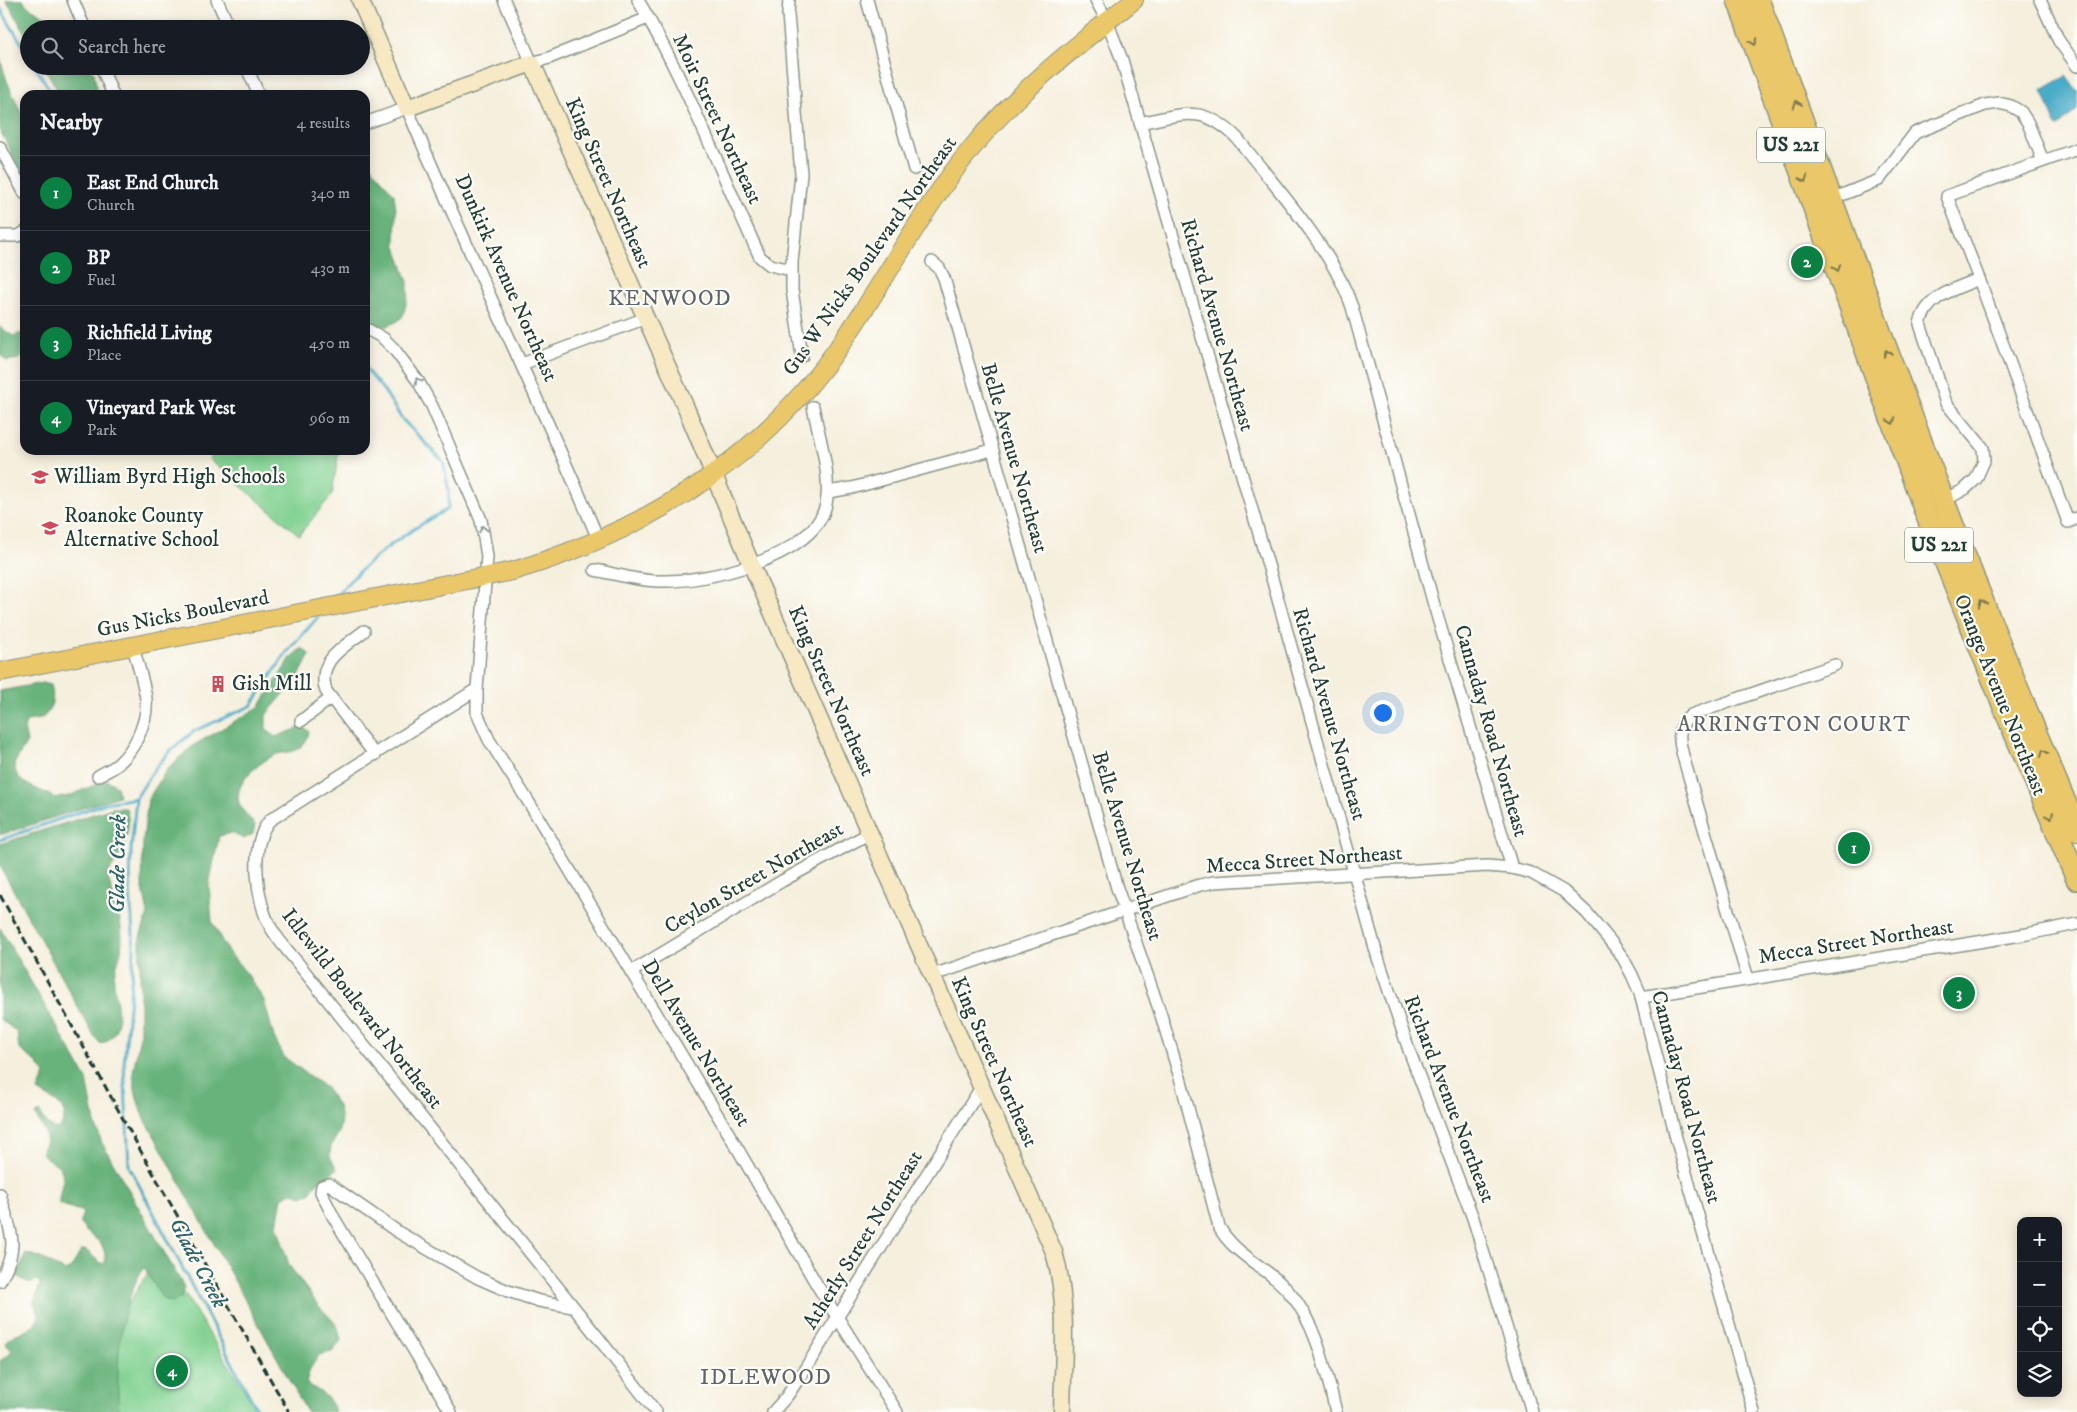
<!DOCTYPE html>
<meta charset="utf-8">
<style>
body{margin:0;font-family:"IM FELL DW Pica",serif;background:#20242c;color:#f1f3f6}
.controls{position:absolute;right:15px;bottom:15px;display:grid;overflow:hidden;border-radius:10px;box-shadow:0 2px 12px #0003}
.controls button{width:45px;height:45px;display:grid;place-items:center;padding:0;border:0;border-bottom:1px solid #363941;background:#171b24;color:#f1f3f6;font:25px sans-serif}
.you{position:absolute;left:1382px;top:712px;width:18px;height:18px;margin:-12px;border:4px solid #fff;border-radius:50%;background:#1a73e8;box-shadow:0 0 0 8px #1a73e833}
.badge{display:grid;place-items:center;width:32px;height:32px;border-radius:50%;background:#0b8043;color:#fff;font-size:16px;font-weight:700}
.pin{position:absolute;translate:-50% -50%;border:2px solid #fff;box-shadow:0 1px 5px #0006}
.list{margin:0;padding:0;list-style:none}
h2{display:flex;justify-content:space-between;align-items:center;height:65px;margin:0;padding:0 20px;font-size:21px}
h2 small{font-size:16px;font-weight:400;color:#9ea1a6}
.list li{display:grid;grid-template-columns:32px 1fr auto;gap:15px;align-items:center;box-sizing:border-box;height:75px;padding:0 20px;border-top:1px solid #363941}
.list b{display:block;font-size:19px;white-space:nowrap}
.list p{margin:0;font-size:16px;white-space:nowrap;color:#9ea1a6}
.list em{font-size:16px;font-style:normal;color:#9ea1a6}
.icon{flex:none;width:28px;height:28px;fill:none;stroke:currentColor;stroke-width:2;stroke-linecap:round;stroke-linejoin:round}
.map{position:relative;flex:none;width:2077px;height:1412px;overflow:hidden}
.search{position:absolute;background:#171b24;box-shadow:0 2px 12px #0003;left:20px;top:20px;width:350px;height:55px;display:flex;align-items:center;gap:12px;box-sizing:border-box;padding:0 18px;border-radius:28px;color:#9ea1a6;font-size:19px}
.panel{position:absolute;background:#171b24;box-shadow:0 2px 12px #0003;left:20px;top:90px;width:350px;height:365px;border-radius:15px}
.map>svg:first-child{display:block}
</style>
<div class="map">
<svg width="2077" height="1412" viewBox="0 0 2077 1412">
<rect width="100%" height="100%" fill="#fdfcf7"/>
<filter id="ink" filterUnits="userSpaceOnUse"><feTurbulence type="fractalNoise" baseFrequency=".02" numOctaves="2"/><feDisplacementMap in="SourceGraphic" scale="10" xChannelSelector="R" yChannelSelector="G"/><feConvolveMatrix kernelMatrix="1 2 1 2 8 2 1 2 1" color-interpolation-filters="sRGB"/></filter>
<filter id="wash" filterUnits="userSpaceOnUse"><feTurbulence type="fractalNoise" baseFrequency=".0096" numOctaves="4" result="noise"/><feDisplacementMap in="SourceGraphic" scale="20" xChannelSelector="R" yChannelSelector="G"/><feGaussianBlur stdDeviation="1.12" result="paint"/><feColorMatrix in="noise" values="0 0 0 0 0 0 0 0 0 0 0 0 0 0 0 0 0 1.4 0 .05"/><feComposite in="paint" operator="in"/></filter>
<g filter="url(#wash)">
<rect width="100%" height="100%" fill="#f5efdd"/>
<g fill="#80d191" stroke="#508762">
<path d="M212,450H339L332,495L299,535L209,459Z"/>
<path d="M160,1254L258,1412H111L112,1329Z"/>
</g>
<g fill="#68b37b" stroke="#447858">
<path d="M6,0H23L26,5L44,16L50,29H29V40Z"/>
<path d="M0,58L7,81L25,122V180L0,130Z"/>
<path d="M44,66H88L94,73L98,95H60Z"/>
<path d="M365,159L394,194L396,210L395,244L408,282V296L403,316L398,321L387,326H381L365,317V248C372,238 372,230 370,218L365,215Z"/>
<path d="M0,327L13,336L25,332V355L19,359L7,361L0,355Z"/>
<path d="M302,648L310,655L299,676L266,715V728L275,737L302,727L309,731C308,739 304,746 296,750C291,753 283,752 277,754C261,761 233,782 239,803C241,810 251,819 255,825L253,834L244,839L232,833L219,836L209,885L212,922L227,950L248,975L264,1000L274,1037L284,1057L326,1088L338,1106L341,1119L339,1132L331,1146L330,1157L337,1168C327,1181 320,1176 309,1194L301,1196L293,1192L282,1198L277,1225L289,1265L318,1305L337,1325L341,1340L332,1352L319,1355L310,1369L306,1383C319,1391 332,1397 335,1412H307L141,1112L135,1090L133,1072L140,1036V937L148,914L142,884L143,840L148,799L168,768L194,745L259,707L292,656Z"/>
<path d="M43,683L51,685C55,697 52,713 40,719C37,720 31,720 27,721L24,728L27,742L14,764C15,767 15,773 18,776C24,786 44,790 54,798L69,796L106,780L117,786L119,796L0,835V691Z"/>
<path d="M112,808H126C134,831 120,857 107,875C114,899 125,925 121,951C119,961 113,972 114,982C115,1003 128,1033 101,1044L95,1038L0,866V844Z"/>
<path d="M0,928L87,1079L95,1123L102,1143L184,1287L181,1298L173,1302L163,1299L144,1267C118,1307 116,1365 119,1412H0V1361L12,1351L6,1344C11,1329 34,1336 39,1315L34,1303L40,1284L37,1280L30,1284L18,1277L17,1273L26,1254C42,1255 51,1265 65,1271L71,1268L81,1251L85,1250C92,1254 98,1263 105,1264C108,1237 87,1239 81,1224C80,1220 82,1216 83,1212L59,1204C58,1193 66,1181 61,1169C57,1162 47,1161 43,1154C40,1149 46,1145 46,1139C46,1130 38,1122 35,1114L40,1112C44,1122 49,1130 60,1128C73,1106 53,1101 38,1091L45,1074L35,1061L19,1049L17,1032L0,1019Z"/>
</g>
<path fill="#48acc8" stroke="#34747e" d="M2066,76L2077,91V110L2057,127L2042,90Z"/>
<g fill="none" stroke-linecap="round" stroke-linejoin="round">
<g stroke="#48acc8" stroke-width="3">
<path d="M0,8L29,56"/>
<path d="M35,66L53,95"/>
<path d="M333,599C367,560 403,533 448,509L449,492L443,461L402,419L385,392L365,368"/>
<path d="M0,840L106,803L136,798"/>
<path d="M258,1412L129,1166L124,1065L134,950L130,890L131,850L136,798L153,771L169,752L194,731L251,706L287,652L318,617"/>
</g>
</g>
</g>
<g filter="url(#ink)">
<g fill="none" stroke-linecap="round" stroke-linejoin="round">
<g stroke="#8a9688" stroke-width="14">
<g id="street">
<path d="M73,0L85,29"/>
<path d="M217,0L230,29"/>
<path d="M504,0L532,63L549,58L648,18"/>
<path d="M638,0C686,81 720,171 760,257L770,265L791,270"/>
<path d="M789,0L788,14L801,174L792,262V290L802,356"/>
<path d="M867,0L914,169"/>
<path d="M1096,0L1107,21L1122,60L1277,596L1377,955L1410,1053L1473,1218L1532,1412"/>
<path d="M2040,0L2059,41L2077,66"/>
<path d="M101,66L113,95"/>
<path d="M246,66L259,95"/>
<path d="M365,123L407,108C468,254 538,395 599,541"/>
<path d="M1140,123C1183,114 1203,104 1237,138C1276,188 1332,248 1352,307L1434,605L1512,868"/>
<path d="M0,147L25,194"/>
<path d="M1827,201L1879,180L1915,133L1985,105L1999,103L2011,106L2021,112L2028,123L2043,161"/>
<path d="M0,236H18L25,232"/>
<path d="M932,262L939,268L944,278L1117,888L1160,1012L1181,1081L1219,1227C1235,1256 1268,1267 1289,1292C1317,1324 1326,1372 1336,1412"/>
<path d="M1979,279L1947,196L2077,149"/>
<path d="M365,328L383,338L394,349L418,381L432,406L481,520L487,556L477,689L270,820C249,844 256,902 271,928C278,940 288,951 297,962L600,1340L656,1412"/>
<path d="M522,364L646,318"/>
<path d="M828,492L852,488L992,450"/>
<path d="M1940,503L1965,489L1976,479L1984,461L1983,448L1946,403L1920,324C1926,296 1955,289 1979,279L2068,522L2077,518"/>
<path d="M595,570C616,574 638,581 659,581C705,583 811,558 825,508C833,480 819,436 813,407"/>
<path d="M364,631C343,648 316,661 326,691L375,755"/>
<path d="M477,689V713L489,740L528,801L729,1134L817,1285L897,1412"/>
<path d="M301,721L331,698"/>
<path d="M98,776C104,772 113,769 118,764C135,749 148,722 146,699C144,682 137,663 133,646"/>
<path d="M631,972L782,881L870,833"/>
<path d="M933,975L1200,885L1214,882L1487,866L1512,868L1531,873L1563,891L1587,913L1611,942L1623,958L1632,975L1640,993L1676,1138L1754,1412"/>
<path d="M1748,979L1685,763C1680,745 1674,728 1691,715L1835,665"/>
<path d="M1641,997L2027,934L2077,924"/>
<path d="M0,1194C10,1232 21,1244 0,1281"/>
<path d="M451,1412L334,1218L321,1192L322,1186L329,1184L398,1232L478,1278L508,1291L539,1301L573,1307"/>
<path d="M773,1412L787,1396L805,1369L982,1086"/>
</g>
</g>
<g stroke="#8a9688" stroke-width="19">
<path id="secondary" d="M360,0L407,108L532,63L686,408L751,564L1054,1252C1069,1304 1063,1358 1062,1412"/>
</g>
<g stroke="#8a9688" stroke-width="20">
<path id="primary" d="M0,672L513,571C646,531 761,459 841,344C886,280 922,209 971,149C1018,91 1076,46 1134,0"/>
</g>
<g stroke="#8a9688" stroke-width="24">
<g id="highway">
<path d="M1738,0L1925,511L2011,724L2077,879"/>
<path d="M1758,0C1861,278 1959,558 2077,830"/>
</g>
</g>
<use href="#street" stroke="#fff" stroke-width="11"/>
<use href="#secondary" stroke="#f7e9c3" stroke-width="16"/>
<use href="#primary" stroke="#eac769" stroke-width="18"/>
<use href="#highway" stroke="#eac769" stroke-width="21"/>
<path stroke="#1f3d34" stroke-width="3" stroke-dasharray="8 4" stroke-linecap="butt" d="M0,895L144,1157L289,1412"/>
</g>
<defs><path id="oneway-chevron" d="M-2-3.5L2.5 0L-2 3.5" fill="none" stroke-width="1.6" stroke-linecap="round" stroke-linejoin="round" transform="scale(1.25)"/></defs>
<g stroke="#7a7b4c">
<use href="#oneway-chevron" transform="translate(1754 42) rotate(70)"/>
<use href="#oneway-chevron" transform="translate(1797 104) rotate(-110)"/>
<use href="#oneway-chevron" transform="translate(1804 179) rotate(70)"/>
<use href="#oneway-chevron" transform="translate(1837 268) rotate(70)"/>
<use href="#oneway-chevron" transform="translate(1887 353) rotate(-111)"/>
<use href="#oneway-chevron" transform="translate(1892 421) rotate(70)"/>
<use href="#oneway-chevron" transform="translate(1982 603) rotate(-112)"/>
<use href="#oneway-chevron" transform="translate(2044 753) rotate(-113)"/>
<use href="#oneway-chevron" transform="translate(2050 816) rotate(67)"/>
</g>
<g stroke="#8f9e9a">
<use href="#oneway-chevron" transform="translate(418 381) rotate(-121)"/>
<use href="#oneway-chevron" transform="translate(483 529) rotate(-103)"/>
</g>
</g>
<defs>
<g id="school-bare" transform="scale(1.35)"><path d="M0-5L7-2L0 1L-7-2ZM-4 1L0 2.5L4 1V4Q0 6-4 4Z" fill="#d1495b" stroke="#fdfcf7" stroke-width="2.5" paint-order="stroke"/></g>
<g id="building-bare" transform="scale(1.35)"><path d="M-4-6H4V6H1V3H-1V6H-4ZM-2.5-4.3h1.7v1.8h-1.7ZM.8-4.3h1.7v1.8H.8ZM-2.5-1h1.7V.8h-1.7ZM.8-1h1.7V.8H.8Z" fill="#d1495b" stroke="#fdfcf7" stroke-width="2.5" paint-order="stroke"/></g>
</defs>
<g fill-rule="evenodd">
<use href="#school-bare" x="40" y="477"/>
<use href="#school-bare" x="50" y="528"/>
<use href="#building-bare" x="218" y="684"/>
</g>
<g text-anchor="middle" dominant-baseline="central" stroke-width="4.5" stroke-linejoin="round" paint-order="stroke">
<g fill="#fdfcf7" stroke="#62766e" stroke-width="1">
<rect x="1757" y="127.5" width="68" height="35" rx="4"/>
<rect x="1905" y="527.5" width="68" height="35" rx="4"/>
</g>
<g font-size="20" font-weight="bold" fill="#1f3d34">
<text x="1791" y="145">US 221</text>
<text x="1939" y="545">US 221</text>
</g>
<g font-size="21" fill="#1f3d34" stroke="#fdfcf7">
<text transform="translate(717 119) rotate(65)">Moir Street Northeast</text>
<text transform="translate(608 183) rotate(66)">King Street Northeast</text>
<text transform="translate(870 256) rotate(-55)">Gus W Nicks Boulevard Northeast</text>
<text transform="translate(506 278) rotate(66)">Dunkirk Avenue Northeast</text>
<text transform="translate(1217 325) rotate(74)">Richard Avenue Northeast</text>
<text transform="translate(1014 458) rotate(74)">Belle Avenue Northeast</text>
<text transform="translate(183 614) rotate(-11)">Gus Nicks Boulevard</text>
<text transform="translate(831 691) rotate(66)">King Street Northeast</text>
<text transform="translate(2000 695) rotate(68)">Orange Avenue Northeast</text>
<text transform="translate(1329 714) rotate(74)">Richard Avenue Northeast</text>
<text transform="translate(1491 731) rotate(74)">Cannaday Road Northeast</text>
<text transform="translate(1127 846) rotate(73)">Belle Avenue Northeast</text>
<text transform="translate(1304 860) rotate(-4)">Mecca Street Northeast</text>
<text transform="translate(754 878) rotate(-30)">Ceylon Street Northeast</text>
<text transform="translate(1856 942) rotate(-9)">Mecca Street Northeast</text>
<text transform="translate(362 1009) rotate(52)">Idlewild Boulevard Northeast</text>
<text transform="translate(696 1043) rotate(59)">Dell Avenue Northeast</text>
<text transform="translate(994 1062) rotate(66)">King Street Northeast</text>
<text transform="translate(1686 1097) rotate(75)">Cannaday Road Northeast</text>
<text transform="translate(1449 1099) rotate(69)">Richard Avenue Northeast</text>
<text transform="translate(863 1240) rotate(-58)">Atherly Street Northeast</text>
</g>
<g font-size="21" fill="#1f3d34" stroke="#fdfcf7" text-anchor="start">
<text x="54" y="477">William Byrd High Schools</text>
<text x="64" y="516">Roanoke County<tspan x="64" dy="24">Alternative School</tspan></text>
<text x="232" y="684">Gish Mill</text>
</g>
<g font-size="22" letter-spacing="1" fill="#5f646a" stroke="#fdfcf7">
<text x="670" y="298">KENWOOD</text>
<text x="1794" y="724">ARRINGTON COURT</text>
<text x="766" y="1377">IDLEWOOD</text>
</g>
<g font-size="22" font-style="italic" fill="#2d6468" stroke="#fdfcf7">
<text transform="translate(118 864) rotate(-89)">Glade Creek</text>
<text transform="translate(198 1263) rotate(62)">Glade Creek</text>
</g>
</g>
</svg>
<div class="controls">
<button>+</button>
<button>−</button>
<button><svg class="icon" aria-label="locate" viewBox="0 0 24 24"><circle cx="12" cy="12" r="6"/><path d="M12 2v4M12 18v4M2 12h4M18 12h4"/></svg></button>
<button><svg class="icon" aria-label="layers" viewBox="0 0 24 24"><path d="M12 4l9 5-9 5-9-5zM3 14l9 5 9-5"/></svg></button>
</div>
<div class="you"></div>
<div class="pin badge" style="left:1854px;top:848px">1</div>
<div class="pin badge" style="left:1807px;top:262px">2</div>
<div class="pin badge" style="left:1959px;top:993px">3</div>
<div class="pin badge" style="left:172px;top:1371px">4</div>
<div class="search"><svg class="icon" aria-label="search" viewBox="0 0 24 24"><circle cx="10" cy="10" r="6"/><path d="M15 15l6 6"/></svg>Search here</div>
<section class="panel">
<h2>Nearby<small>4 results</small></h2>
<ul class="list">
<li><span class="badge">1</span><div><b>East End Church</b><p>Church</p></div><em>340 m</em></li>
<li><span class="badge">2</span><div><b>BP</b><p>Fuel</p></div><em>430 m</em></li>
<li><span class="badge">3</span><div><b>Richfield Living</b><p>Place</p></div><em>450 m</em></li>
<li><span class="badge">4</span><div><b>Vineyard Park West</b><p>Park</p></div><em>960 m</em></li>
</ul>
</section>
</div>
